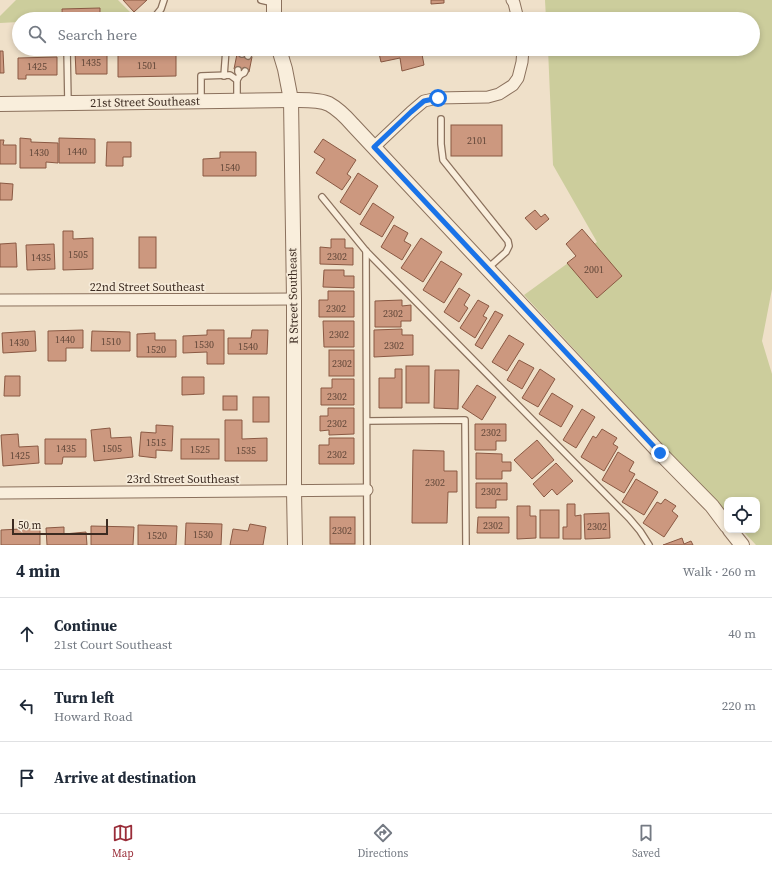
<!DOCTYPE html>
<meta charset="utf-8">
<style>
body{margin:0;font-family:"Source Serif 4",serif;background:#f2f2f3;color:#1f2937}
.controls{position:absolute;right:12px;bottom:12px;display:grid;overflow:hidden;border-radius:8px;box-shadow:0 2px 6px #0003}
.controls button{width:36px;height:36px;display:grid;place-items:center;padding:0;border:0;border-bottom:1px solid #e0e1e3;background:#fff;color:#1f2937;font:20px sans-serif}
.scale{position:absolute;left:12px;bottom:10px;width:96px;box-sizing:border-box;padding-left:4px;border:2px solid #3c2b21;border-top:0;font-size:11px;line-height:14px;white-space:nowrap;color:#3c2b21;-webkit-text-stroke:3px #f6ebd9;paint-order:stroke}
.stop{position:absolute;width:12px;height:12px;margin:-9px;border:3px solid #1a73e8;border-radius:50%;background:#fff}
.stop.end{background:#1a73e8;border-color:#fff;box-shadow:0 1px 4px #0008}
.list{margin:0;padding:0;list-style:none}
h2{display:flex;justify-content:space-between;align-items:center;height:52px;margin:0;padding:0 16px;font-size:17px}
h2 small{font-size:13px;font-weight:400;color:#747a83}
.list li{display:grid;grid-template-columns:26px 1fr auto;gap:12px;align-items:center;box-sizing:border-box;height:72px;padding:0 16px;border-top:1px solid #e0e1e3}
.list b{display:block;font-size:15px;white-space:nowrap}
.list p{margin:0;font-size:13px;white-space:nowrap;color:#747a83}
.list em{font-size:13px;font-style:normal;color:#747a83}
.icon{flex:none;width:22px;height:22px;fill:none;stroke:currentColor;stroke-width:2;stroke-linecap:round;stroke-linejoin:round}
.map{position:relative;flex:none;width:772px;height:545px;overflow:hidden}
.search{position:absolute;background:#fff;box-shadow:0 2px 6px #0003;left:12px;right:12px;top:12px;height:44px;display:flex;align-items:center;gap:10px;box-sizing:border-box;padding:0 14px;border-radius:22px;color:#747a83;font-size:15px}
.sheet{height:268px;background:#fff}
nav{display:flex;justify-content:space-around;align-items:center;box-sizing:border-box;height:56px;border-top:1px solid #e0e1e3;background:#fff;font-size:11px;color:#747a83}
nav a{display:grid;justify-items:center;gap:2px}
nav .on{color:#9a2d39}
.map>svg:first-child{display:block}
</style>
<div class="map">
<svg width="772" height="545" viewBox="0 0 772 545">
<rect width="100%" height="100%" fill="#efe0c9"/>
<g fill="#cccd9c">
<path d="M16,0H118L130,12V19H101L100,8L61,10L62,19H19V22L0,23V16Z"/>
<path d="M545,0H772V289L762,341L772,374V545H756L742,530H757V500H727V514L524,295L597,242L553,165L548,49H753V19H546Z"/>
</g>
<g fill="#cc987f" stroke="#8a5943">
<path d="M123,0H147L134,12Z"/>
<path d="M431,0H444V3L431,4Z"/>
<path d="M100,8V19H62V9Z"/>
<rect x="181" y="49" width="28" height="6"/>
<path d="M378,49H421L424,65L402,71L400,58L381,62Z"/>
<path d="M0,51H3L4,73H0Z"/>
<path d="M75,51H107V74H76Z"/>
<path d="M176,53V76L118,77V54Z"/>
<path d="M237,54L252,57L249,72L234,69Z"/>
<path d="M57,57V75H26V79H18V58Z"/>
<rect x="451" y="125" width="51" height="31"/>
<path d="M20,138L31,139V142L58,143V163L46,162V168H20Z"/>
<path d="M59,138L95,139V163H59Z"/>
<path d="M323,139L356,160L347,174L351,177L342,190L316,173L325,159L314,152Z"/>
<path d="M0,140H4L3,145H16V164H0Z"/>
<path d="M107,142H131V157H123V166H106Z"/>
<path d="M220,152H256V176H203V159L220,158Z"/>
<path d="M358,173L378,186L360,215L340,202Z"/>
<path d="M0,183L13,184L12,200H0Z"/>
<path d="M373,203L394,217L382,237L360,224Z"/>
<path d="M535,210L541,217L545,214L549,219L536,230L525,218Z"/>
<path d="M394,225L408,233L404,241L411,245L402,260L381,247Z"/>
<path d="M582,229L622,276L597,298L567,263L576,256L566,244Z"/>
<path d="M63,231H73V239L93,238V269L63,270Z"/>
<rect x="139" y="237" width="17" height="31"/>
<path d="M421,238L442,252L423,282L401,268Z"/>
<path d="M331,239H345V248H353V265L320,264V247L331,248Z"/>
<path d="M16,243L17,267H0V244Z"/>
<path d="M54,244L55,269L27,270L26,245Z"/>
<path d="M441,261L462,274L444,303L423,290Z"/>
<path d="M324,270H344V276H354V288L323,287Z"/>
<path d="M459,288L470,295L464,305L468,308L459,322L444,312Z"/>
<path d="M328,291H354V317H319V300H328Z"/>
<path d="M402,300V306L411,305V321H401V327H375V301Z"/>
<path d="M478,300L489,306L483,316L487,318L475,338L460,328Z"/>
<path d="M495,311L503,315L482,349L475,345Z"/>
<path d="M323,321H354V347H324Z"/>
<path d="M402,329V335H413V355L374,357V330Z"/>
<path d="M83,330V348H66V361H48V331Z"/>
<path d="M207,330H224V364H207V352L183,353V336L207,335Z"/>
<path d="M252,330H268L267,354H228V338H251Z"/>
<path d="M35,331L36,351L3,353L2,333Z"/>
<path d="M92,331L130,332V351H91Z"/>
<path d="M155,333V340H176V357H137V334Z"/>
<path d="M509,335L524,344L507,371L492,362Z"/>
<rect x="329" y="350" width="25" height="26"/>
<path d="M519,360L534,368L522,389L507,380Z"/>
<rect x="406" y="366" width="23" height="37"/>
<path d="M395,369H402V408H379V378H395Z"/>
<path d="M540,369L555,379L538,407L522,398Z"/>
<path d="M435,370H459L458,409L434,408Z"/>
<path d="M5,376H20V396H4Z"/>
<path d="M182,377H204V394L182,395Z"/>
<path d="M332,379H354V405H321V388H332Z"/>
<path d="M477,385L496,397L482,420L462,407Z"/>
<path d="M552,393L573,406L561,427L539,414Z"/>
<rect x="223" y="396" width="14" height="14"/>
<rect x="253" y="397" width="16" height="25"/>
<path d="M328,408H354V434L329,435V430L320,431V416H328Z"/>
<path d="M582,409L595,417L576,448L563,440Z"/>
<path d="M225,420H242V439L267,438V461H225Z"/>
<path d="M475,424H506V441H496V450H475Z"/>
<path d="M156,425L173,426L172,451L156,450V458L139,456L141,432L156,433Z"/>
<path d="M110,428L111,438L131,437L133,457L94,461L91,430Z"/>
<path d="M602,429L617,438L613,444L618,447L604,471L581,457L593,436L596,438Z"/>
<path d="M18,434L19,447L38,446L39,463L3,466L1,435Z"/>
<path d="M329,438H354V464H319V445H329Z"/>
<path d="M45,439H86V457H63L62,464H45Z"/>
<rect x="181" y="439" width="38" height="20"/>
<path d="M537,440L554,460L532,479L514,460Z"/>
<path d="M413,450L444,451V471H457V492H448L447,523H412Z"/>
<path d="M618,452L634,462L629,471L635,474L624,493L602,480Z"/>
<path d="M476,453L502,454V462H511V471H502V479H476Z"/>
<path d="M556,463L573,481L557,495L552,489L544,497L533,484Z"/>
<path d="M636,479L658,492L644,515L622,502Z"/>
<path d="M476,483H507V500H496V508H476Z"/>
<path d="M665,499L676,506L672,511L678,516L664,537L643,523L657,502L661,504Z"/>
<path d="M567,504H575V516L581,515V539H563V527H567Z"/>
<path d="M517,506H530V516H536V538L517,539Z"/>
<rect x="540" y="510" width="19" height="28"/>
<path d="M609,513L610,538L585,539L584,514Z"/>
<rect x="330" y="517" width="25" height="27"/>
<path d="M478,517H509V533H477Z"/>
<path d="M186,523L222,524L221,545H185Z"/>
<path d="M250,524L266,527L263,545H230L233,529L248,531Z"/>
<path d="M138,525L177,526L176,545H138Z"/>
<path d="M91,526L134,527L133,545H91Z"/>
<path d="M64,527V534L86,532L87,545H47L46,528Z"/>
<path d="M40,528V545H1V530Z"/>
<path d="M682,538L684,544L691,541L693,545H663Z"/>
</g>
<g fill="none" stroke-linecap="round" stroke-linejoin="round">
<g stroke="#8b715d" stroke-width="8">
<g id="service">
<path d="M261,0L274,3"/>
<path d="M153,19L161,9L164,0"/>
<path d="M67,49L68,103"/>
<path d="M247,49L249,54L248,56"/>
<path d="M242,54V51L244,49"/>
<path d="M238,70V72L240,75"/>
<path d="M224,76L226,49"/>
<path d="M237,80L240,75L244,73L245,71"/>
<path d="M201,101V76L230,75L237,80V101"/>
<path d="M441,119V144L443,160L508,241L509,246L506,252L488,268"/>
<path d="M322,197L366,251L629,518L640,531L649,545"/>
<path d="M366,251L367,545"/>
<path d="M367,421L465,420L466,545"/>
</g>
</g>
<g stroke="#8b715d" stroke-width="13">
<g id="minor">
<path d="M512,0L514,3L518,19"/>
<path d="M374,147L411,112L424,101L438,98L488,97L499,94L513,85L518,78L522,62L523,49"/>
<path d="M0,300L294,299"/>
<path d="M0,493L367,490"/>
</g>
</g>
<g stroke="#8b715d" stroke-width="16">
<g id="tertiary">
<path d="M274,0V19"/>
<path d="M279,49L285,69L291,100L294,299V491L295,545"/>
<path d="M0,104L291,100C301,100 319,99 329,104C338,109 346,117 353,125L660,453L712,506L727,526"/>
<path d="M730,530L742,545"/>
</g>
</g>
<use href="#service" stroke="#f9eedc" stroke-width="5.5"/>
<use href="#minor" stroke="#f9eedc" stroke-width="11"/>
<use href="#tertiary" stroke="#f9eedc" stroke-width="14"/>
</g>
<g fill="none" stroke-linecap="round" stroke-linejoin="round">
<path stroke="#1a73e8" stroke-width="5" d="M438,98L424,101L411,112L374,147L660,453"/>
</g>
<g text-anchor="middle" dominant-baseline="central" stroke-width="3.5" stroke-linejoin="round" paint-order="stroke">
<g font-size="10" fill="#604638">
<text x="91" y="62">1435</text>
<text x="147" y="65">1501</text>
<text x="37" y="66">1425</text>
<text x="477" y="140">2101</text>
<text x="77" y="151">1440</text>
<text x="39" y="152">1430</text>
<text x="230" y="167">1540</text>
<text x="78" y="254">1505</text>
<text x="337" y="256">2302</text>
<text x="41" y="257">1435</text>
<text x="594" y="269">2001</text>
<text x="336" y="308">2302</text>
<text x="393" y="313">2302</text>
<text x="339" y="334">2302</text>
<text x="65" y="339">1440</text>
<text x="111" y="341">1510</text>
<text x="19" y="342">1430</text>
<text x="204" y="344">1530</text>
<text x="394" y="345">2302</text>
<text x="248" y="346">1540</text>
<text x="156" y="349">1520</text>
<text x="342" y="363">2302</text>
<text x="337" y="396">2302</text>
<text x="337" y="423">2302</text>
<text x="491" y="432">2302</text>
<text x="156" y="442">1515</text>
<text x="66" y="448">1435</text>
<text x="112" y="448">1505</text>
<text x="200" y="449">1525</text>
<text x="246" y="450">1535</text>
<text x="337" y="454">2302</text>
<text x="20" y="455">1425</text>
<text x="435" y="482">2302</text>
<text x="491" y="491">2302</text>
<text x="493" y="525">2302</text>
<text x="597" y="526">2302</text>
<text x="342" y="530">2302</text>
<text x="203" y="534">1530</text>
<text x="157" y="535">1520</text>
</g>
<g font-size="12" fill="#3c2b21" stroke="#f6ebd9">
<text transform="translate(145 102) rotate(-1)">21st Street Southeast</text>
<text x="147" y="287">22nd Street Southeast</text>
<text transform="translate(293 296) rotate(-91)">R Street Southeast</text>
<text x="183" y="479">23rd Street Southeast</text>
</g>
</g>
</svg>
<div class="controls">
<button><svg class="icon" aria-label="locate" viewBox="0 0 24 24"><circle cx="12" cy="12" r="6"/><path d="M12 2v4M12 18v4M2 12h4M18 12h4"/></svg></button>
</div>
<div class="scale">50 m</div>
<div class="stop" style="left:438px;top:98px"></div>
<div class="stop end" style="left:660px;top:453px"></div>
<div class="search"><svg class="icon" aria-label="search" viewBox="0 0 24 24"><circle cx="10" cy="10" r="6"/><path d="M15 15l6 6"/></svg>Search here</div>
</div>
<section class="sheet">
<h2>4 min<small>Walk · 260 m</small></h2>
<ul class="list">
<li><svg class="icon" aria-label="ahead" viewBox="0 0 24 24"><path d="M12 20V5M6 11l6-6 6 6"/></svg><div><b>Continue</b><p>21st Court Southeast</p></div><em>40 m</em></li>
<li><svg class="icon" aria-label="left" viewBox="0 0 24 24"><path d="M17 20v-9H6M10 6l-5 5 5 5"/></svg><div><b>Turn left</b><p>Howard Road</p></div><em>220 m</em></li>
<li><svg class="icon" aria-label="arrive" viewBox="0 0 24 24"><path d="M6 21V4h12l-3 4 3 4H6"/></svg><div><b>Arrive at destination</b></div></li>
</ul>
</section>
<nav>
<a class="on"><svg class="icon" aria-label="map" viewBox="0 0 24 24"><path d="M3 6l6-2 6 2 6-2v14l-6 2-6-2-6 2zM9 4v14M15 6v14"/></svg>Map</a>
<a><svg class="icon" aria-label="directions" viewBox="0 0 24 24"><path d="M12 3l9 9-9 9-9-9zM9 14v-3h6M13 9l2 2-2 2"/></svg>Directions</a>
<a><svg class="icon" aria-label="saved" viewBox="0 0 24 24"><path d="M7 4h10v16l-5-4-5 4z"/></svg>Saved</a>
</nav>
